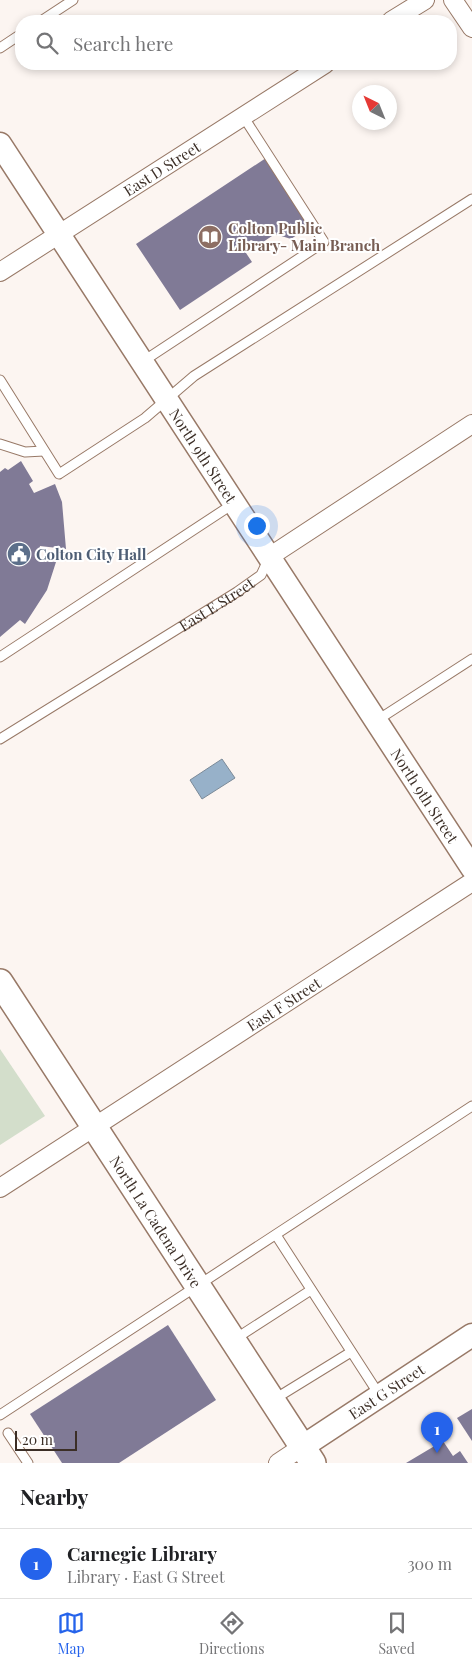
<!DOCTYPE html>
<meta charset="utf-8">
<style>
body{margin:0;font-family:"Playfair Display",serif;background:#f2f2f2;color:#202124}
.compass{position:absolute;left:352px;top:85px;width:45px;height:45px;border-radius:50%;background:#fff;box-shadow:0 2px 8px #0003;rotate:317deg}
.scale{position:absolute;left:15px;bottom:12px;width:62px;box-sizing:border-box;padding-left:5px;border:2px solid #3b2e26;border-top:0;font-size:14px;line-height:18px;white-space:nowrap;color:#3b2e26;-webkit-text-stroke:4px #fff;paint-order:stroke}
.you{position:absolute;left:256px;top:525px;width:18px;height:18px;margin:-12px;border:4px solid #fff;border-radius:50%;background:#1a73e8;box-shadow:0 0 0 8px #1a73e833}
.badge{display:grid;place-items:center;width:32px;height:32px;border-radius:50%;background:#2563eb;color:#fff;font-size:16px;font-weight:700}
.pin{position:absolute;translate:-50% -41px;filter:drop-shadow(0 1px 2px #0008)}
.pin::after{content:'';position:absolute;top:26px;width:18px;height:15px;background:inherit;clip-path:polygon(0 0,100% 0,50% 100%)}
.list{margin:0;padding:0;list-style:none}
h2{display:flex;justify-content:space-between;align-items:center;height:65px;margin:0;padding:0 20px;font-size:21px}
h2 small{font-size:16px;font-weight:400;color:#757577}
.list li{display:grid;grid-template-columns:32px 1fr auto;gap:15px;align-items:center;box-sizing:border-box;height:70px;padding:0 20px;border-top:1px solid #e0e0e0}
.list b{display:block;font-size:19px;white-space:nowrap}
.list p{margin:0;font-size:16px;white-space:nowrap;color:#757577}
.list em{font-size:16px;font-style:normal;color:#757577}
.icon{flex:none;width:28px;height:28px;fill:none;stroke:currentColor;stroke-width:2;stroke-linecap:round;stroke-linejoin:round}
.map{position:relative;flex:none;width:472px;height:1463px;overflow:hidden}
.search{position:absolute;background:#fff;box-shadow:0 2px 8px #0003;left:15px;right:15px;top:15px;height:55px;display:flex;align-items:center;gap:12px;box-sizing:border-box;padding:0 18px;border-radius:20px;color:#757577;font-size:19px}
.sheet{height:135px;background:#fff}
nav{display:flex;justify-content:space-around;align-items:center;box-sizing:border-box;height:70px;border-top:1px solid #e0e0e0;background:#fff;font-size:14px;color:#757577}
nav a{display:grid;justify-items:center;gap:2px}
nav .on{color:#2563eb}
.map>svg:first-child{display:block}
</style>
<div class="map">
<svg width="472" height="1463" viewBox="0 0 472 1463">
<rect width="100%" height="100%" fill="#fcf5f1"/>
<path fill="#d3decb" d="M0,1049L45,1116L0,1145Z"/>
<path fill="#97b1c9" stroke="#7b8a98" d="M222,759L235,778L202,799L190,780Z"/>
<g fill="#807a96">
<path d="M266,158L310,226L291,239L275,234L260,244L251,240L247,243L246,253L252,262L180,310L136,244Z"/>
<path d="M21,461L33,481L29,484L34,493L55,484L62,502L66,549L40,546L38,558L56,562L47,590L25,624L20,620L0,637V472L5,468L8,470Z"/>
<path d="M168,1325L216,1400L119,1463H62L30,1414Z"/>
<path d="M472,1409V1441L457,1418Z"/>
<path d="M443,1441L453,1456L460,1451L468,1463H406Z"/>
</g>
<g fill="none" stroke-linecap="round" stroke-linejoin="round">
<g stroke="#987967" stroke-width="11">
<g id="service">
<path d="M41,21L73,0"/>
<path d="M0,48L21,34"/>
<path d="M142,362L324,242L243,116"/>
<path d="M0,380L59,474L145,418L194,376L472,199"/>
<path d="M0,444L25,452L44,451"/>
<path d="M0,657L233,504"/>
<path d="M376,721L472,659"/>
<path id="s1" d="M0,739L237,592L261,575L268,560"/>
<path d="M276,1235L380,1396"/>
<path d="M235,1339L311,1290"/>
<path d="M273,1400L351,1352"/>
<path d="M0,1415L472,1106"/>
<path d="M8,1433L28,1463"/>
</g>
</g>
<g stroke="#987967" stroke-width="20">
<g id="minor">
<path d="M453,0L472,28"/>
<path d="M391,21L425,0"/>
<path id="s2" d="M0,272L325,64"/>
<path d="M269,557L472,424"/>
<path id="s3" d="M0,1188L472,882"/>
<path d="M278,1463L302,1447"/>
</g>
</g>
<g stroke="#987967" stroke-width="25">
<g id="tertiary">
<path id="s4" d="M0,144L472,868"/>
<path id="s5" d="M302,1447L472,1335"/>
</g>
</g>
<g stroke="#987967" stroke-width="28">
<g id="secondary">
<path id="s6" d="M0,982L313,1463"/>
</g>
</g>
<use href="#service" stroke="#fff" stroke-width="9"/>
<use href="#minor" stroke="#fff" stroke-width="18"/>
<use href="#tertiary" stroke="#fff" stroke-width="22"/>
<use href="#secondary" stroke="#fff" stroke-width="25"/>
</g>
<defs>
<g id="library-disc" transform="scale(1.25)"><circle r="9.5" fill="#8d6e63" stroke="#fff"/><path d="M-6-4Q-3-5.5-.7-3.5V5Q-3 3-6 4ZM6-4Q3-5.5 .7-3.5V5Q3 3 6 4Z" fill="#fff"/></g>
<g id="civic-disc" transform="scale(1.25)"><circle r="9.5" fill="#5c6f8a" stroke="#fff"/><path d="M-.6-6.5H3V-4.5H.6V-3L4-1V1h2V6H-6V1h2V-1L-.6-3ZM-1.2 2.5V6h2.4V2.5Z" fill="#fff"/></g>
</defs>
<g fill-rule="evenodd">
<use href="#library-disc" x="210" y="237"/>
<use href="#civic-disc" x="19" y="554"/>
</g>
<g text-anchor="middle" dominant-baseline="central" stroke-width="4" stroke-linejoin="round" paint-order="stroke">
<g font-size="15" fill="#3b2e26" stroke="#fff">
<text stroke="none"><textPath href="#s2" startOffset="192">East D Street</textPath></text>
<text stroke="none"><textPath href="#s4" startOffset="372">North 9th Street</textPath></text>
<text stroke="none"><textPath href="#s1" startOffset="255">East E Street</textPath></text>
<text stroke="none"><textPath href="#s4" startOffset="778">North 9th Street</textPath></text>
<text stroke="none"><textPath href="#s3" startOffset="338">East F Street</textPath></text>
<text stroke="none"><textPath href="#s6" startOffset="286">North La Cadena Drive</textPath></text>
<text stroke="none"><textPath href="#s5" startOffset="101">East G Street</textPath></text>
</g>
<g font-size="15" font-weight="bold" fill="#785e54" stroke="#fff" text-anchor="start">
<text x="228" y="228">Colton Public<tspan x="228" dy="17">Library- Main Branch</tspan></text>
</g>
<g font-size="15" font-weight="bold" fill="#4e5e75" stroke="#fff" text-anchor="start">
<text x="36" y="554">Colton City Hall</text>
</g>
</g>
</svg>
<svg class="compass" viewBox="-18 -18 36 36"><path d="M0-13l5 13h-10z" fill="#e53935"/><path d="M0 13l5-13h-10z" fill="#757577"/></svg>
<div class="scale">20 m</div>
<div class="you"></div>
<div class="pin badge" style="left:437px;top:1453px">1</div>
<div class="search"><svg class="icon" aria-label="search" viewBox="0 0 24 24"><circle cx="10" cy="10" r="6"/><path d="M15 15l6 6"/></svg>Search here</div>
</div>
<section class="sheet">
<h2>Nearby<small></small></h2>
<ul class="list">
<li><span class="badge">1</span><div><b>Carnegie Library</b><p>Library · East G Street</p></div><em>300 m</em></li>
</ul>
</section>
<nav>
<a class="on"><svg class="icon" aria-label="map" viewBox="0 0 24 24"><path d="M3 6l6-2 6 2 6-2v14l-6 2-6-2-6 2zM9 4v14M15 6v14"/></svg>Map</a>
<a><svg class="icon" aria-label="directions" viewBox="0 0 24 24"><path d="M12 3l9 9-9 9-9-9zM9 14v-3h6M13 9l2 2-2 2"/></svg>Directions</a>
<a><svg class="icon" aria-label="saved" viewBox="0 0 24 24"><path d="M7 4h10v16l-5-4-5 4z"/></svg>Saved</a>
</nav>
